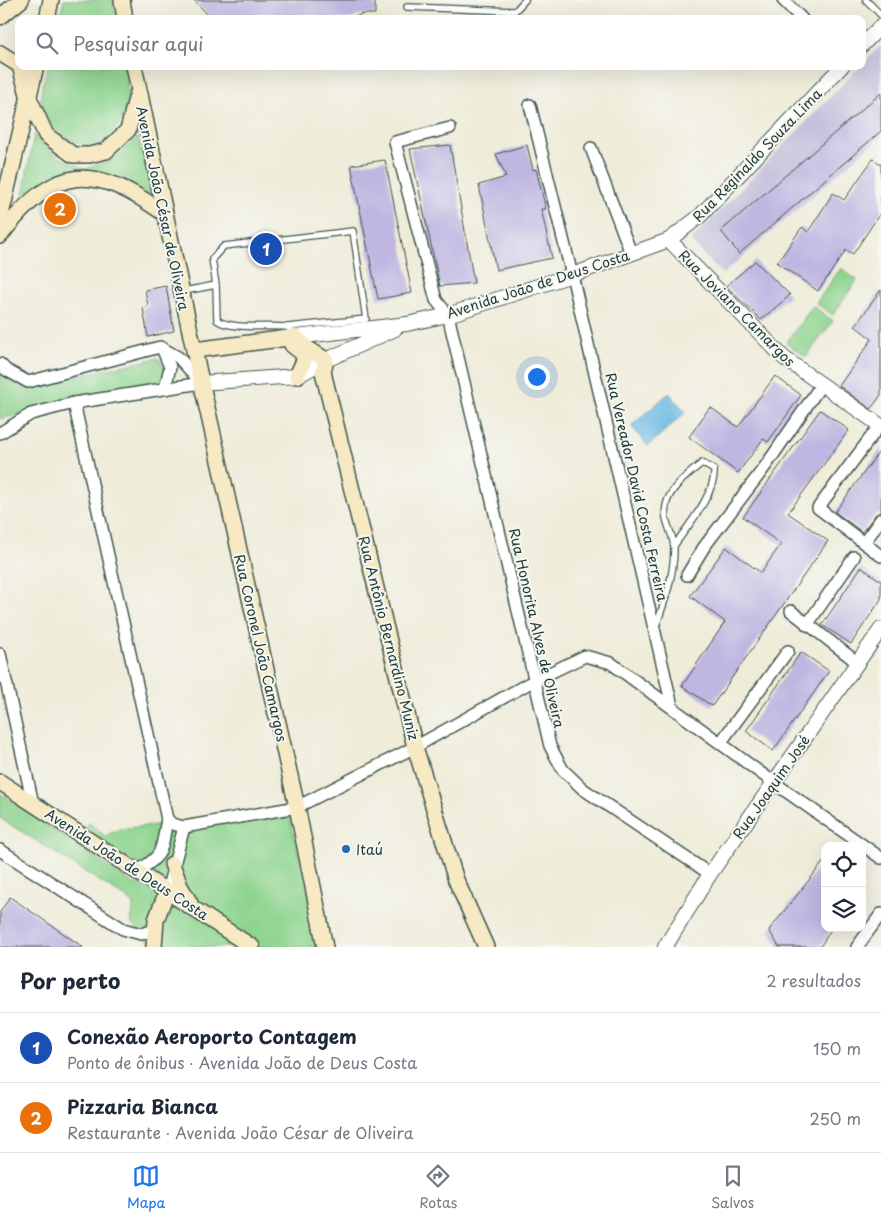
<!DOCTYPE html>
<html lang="pt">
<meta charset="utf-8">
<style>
body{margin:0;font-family:"Playpen Sans",sans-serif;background:#f2f2f3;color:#1f2937}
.controls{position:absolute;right:15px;bottom:15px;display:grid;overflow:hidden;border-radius:10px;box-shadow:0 5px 20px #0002}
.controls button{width:45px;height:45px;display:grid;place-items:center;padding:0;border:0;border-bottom:1px solid #e0e1e3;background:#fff;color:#1f2937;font:25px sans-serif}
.you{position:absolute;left:536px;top:376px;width:18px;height:18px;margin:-12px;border:4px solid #fff;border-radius:50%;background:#1a73e8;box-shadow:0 0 0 8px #1a73e833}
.badge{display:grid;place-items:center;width:32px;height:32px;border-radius:50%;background:#1a73e8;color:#fff;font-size:16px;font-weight:700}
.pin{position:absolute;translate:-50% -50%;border:2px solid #fff;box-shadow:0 1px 5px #0006}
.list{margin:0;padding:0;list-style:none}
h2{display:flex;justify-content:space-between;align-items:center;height:65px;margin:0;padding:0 20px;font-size:21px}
h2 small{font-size:16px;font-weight:400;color:#747a83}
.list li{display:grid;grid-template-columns:32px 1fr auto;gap:15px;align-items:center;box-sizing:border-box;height:70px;padding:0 20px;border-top:1px solid #e0e1e3}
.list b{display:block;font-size:19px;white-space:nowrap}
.list p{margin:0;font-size:16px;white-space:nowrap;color:#747a83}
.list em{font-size:16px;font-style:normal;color:#747a83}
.icon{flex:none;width:28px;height:28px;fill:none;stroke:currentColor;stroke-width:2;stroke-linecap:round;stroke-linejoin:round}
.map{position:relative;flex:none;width:881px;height:947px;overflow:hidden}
.search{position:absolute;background:#fff;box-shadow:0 5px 20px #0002;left:15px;right:15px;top:15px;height:55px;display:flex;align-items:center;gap:12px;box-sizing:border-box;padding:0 18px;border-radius:10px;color:#747a83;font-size:19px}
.sheet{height:205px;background:#fff}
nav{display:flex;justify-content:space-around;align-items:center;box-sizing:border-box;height:70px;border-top:1px solid #e0e1e3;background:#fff;font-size:14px;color:#747a83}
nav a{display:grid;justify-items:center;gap:2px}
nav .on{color:#1a73e8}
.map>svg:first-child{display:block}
</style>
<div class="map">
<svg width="881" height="947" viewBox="0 0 881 947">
<rect width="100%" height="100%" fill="#f6f6f2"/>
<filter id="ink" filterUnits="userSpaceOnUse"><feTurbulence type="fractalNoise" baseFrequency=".02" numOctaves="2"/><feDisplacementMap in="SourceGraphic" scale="10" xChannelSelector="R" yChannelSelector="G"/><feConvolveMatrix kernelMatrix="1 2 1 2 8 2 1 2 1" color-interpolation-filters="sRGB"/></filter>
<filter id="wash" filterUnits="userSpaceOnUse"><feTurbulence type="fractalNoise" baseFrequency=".0096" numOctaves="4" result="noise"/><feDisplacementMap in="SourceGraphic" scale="20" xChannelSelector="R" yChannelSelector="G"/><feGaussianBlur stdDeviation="1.12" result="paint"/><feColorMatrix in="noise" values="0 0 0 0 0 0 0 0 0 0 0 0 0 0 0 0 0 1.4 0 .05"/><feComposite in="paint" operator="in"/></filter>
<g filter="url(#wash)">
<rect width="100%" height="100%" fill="#efecd9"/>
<path fill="#c5c0db" d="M881,45V136L723,274L690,241Z"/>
<g fill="#8ed48e" stroke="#568861">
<path d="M64,0H113L116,19H59Z"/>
<path d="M48,66H125C131,101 128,118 103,143C97,144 89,146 83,145C61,141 39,116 41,93C42,84 46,75 48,66Z"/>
<path d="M34,135L57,156L85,169L113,159L138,137L154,196C101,172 76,161 23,194Z"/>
<path d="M841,268L857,280L833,315L816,303Z"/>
<path d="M813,306L833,321L806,357L786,343Z"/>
<path d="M158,358L165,368L163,380L0,419V373L21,388Z"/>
<path d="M0,793L135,885L146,869L83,832L89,823L105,836L120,829L288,810L322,947H154L131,923L134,903L0,818Z"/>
</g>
<path fill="#65b7e0" stroke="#427a8a" d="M669,393L686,412L648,446L631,426Z"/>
<g id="blocks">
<g fill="#bfb6e1">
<path d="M194,0H375V14H362L350,19H212Z"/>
<path d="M881,93V131L739,254L721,231Z"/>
<path d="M450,145L474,283L440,286L410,149Z"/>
<path d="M527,145L533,170L536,169L546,209H541L552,258L496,270L479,185L506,177L496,154Z"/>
<path d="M873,159L881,164V212L853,254L846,250L818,291L777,263L802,227L808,232L833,193L844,200Z"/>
<path d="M385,160L412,293L378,299L351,165Z"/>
<path d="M755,261L790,295L761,320L726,286Z"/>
<path d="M166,286L174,331L148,337L143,308L148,306L145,290Z"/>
<path d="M881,290V395L871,409L839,386L872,339L855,326Z"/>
<path d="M775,376L801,395L768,442L763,439L738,473L689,437L710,407L738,427Z"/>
<path d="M820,410L849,430L788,513L828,541L712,706L682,686L725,622L690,596L726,547L761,573L781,544L743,517Z"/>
<path d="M881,449V512L875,515L862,532L835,512Z"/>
<path d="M861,567L881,581V599L851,644L822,625Z"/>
<path d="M801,652L829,671L773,751L746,731Z"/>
<path d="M825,860V928H832L820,947H779L769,930Z"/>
<path d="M10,897L83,947H0V912Z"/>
</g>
</g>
</g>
<g filter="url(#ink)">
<use href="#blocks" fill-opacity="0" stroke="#3e574d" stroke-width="1"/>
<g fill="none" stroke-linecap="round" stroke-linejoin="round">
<g stroke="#3e574d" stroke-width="8">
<g id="service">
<path d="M866,0L881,15"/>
<path d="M407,7L515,11L525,0"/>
<path d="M184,291L216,285"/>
<path d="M288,327L366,319L353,231L224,246L212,259L216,285L217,320C230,330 270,325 288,327L294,335"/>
<path d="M656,626C665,601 674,576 674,548C674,538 668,528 666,518C661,494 685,477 702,463L714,470C716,493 687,527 674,546"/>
</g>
</g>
<g stroke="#3e574d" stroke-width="14">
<g id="minor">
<path d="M783,0L802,19"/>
<path d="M530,105L572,275L672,706"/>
<path d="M450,128L395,142L436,300L448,315L550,746L563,770L583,789L710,874"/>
<path d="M591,148L631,253"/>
<path d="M162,348L170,367L165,389"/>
<path d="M0,364L6,370L28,382L160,347L178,357L200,381"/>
<path d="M74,403L167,819L172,824L184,827L297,807L415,747L533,681L585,656L611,663L773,782L881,858"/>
<path d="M880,425L818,508L881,556"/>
<path d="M0,433L31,414L74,403L201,383"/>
<path d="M864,543L881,519"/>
<path d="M687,575L704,547L767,464L821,385"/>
<path d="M791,611L858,663"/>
<path d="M807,625L854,557"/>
<path d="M0,654L33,804"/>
<path d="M721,742L788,651"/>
<path d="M0,850L123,929L141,934L155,930"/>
<path d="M137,871C165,855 161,850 167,819"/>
<path d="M167,891L184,827"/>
<path d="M857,947L881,914"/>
</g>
</g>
<g stroke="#3e574d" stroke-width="16">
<g id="tertiary">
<path d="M862,45L881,26"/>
<path d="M669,240L784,358L881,426"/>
<path d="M296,337L407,324L448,315L572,275L669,240L700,216L842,66"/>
<path d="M201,383L297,376L326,360L395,329"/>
<path d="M665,947L710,874L881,629"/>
</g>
</g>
<g stroke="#3e574d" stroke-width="18">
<g id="secondary">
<path d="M122,0L125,19"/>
<path d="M0,17L21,0"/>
<path d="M47,19L51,0"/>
<path d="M0,53L19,65"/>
<path d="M20,66L29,98L46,135L73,155H89L106,151L128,130L137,95"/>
<path d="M134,66L194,350L297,807L325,947"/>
<path d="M0,219L36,66"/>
<path d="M0,236C56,163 93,163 165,214"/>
<path d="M292,345L301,352L305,358L297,376"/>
<path d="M194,350L296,337L307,348L326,360L323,372L415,747L456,880L486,947"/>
<path d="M0,782L252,947"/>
<path d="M172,864L180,886L190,903"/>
<path d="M154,947L156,920L167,891"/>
</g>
</g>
<use href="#service" stroke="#fff" stroke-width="5.5"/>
<use href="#minor" stroke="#fff" stroke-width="11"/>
<use href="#tertiary" stroke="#fff" stroke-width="14"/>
<use href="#secondary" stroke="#f7e9c3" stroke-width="15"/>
</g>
</g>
<circle fill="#1f6fb2" stroke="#f6f6f2" stroke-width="2" cx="346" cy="849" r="5"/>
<g text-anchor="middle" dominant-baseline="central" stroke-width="4" stroke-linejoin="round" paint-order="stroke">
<g font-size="14" fill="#1f3d34" stroke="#f6f6f2">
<text transform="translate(757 155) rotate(-46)">Rua Reginaldo Souza Lima</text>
<text transform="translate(163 208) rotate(78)">Avenida João César de Oliveira</text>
<text transform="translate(538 284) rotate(-18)">Avenida João de Deus Costa</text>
<text transform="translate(737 308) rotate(45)">Rua Joviano Camargos</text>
<text transform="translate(637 487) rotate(77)">Rua Vereador David Costa Ferreira</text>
<text transform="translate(537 628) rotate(77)">Rua Honorita Alves de Oliveira</text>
<text transform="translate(389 638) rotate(76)">Rua Antônio Bernardino Muniz</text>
<text transform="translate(261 648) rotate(77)">Rua Coronel João Camargos</text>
<text transform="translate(771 787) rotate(-55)">Rua Joaquim José</text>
<text transform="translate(127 864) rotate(33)">Avenida João de Deus Costa</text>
</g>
<g font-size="14" fill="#1f3d34" stroke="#f6f6f2" text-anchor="start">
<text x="356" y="849">Itaú</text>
</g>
</g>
</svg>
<div class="controls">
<button><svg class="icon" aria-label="locate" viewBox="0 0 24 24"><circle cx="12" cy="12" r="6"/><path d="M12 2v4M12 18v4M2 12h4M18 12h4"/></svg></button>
<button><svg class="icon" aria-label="layers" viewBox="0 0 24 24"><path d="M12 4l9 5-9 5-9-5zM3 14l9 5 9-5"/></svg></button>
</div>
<div class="you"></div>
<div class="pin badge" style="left:266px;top:249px;background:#1a4fb4">1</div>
<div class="pin badge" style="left:60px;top:209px;background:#e8710a">2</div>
<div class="search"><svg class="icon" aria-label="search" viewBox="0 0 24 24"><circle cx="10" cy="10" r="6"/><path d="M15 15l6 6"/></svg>Pesquisar aqui</div>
</div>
<section class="sheet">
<h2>Por perto<small>2 resultados</small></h2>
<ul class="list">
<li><span class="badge" style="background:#1a4fb4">1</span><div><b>Conexão Aeroporto Contagem</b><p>Ponto de ônibus · Avenida João de Deus Costa</p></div><em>150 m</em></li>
<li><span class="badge" style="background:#e8710a">2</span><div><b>Pizzaria Bianca</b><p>Restaurante · Avenida João César de Oliveira</p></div><em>250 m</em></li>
</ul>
</section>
<nav>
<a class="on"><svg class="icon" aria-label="map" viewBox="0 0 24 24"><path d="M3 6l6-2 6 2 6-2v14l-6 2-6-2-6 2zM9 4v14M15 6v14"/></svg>Mapa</a>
<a><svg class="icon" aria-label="directions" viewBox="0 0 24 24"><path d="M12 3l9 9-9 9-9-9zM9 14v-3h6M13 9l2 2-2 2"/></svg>Rotas</a>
<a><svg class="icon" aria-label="saved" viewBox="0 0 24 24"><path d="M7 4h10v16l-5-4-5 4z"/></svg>Salvos</a>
</nav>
